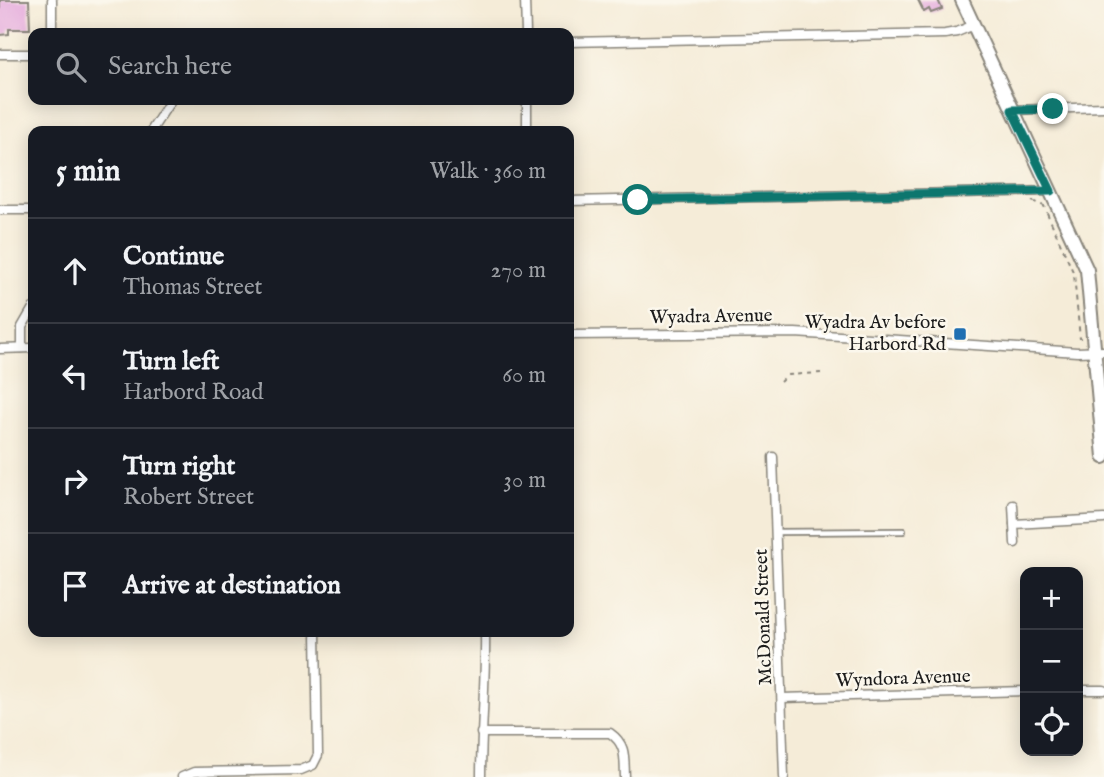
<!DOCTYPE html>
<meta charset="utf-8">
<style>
body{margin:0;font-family:"IM FELL English",serif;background:#242831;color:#f1f3f6}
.controls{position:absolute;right:21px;bottom:21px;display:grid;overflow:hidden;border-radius:14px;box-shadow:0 4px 18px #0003}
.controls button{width:63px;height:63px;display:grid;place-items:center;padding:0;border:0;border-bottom:2px solid #363941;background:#171b24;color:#f1f3f6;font:35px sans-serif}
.stop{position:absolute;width:21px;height:21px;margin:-16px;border:5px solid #0f766e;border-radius:50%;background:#fff}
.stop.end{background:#0f766e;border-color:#fff;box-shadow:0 2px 7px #0008}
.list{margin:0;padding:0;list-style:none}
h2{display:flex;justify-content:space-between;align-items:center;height:91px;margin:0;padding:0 28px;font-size:30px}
h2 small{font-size:23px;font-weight:400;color:#9ea1a6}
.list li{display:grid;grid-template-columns:46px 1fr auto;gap:21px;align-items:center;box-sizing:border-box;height:105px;padding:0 28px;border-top:2px solid #363941}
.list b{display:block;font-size:26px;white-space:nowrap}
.list p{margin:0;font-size:23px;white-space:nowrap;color:#9ea1a6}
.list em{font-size:23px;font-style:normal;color:#9ea1a6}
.icon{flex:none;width:38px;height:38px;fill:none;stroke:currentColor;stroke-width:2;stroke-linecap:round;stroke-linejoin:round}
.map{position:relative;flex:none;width:1104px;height:777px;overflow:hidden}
.search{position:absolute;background:#171b24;box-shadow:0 4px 18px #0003;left:28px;top:28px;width:546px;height:77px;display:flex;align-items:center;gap:18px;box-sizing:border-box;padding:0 24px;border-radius:14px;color:#9ea1a6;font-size:26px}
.panel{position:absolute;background:#171b24;box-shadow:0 4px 18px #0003;left:28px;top:126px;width:546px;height:511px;border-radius:14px}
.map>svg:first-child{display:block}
</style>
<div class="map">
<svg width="1104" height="777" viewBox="0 0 1104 777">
<rect width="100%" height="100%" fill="#fbf7ec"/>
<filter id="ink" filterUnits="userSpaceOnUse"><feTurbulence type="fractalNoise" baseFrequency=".0143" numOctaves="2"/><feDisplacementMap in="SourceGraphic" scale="14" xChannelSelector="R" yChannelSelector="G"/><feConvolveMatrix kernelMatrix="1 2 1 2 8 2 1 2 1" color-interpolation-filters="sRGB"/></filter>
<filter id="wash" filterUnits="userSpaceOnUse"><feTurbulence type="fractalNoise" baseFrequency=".00686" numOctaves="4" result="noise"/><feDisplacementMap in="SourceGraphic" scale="28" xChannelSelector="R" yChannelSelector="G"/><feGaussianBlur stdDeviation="1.57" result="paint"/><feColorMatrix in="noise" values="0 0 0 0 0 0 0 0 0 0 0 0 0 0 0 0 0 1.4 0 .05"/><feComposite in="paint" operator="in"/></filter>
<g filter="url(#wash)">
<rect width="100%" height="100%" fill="#f5ecd8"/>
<g id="blocks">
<g fill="#e3a5db">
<path d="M0,0H29L30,29H9V34L0,35Z"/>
<path d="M918,0H938L942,9L931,13L929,9L924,12Z"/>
</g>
</g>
</g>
<g filter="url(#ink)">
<use href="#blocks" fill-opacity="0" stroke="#88847a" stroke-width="2"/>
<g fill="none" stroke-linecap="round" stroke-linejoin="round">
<g stroke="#88847a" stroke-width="8">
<path id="service" d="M776,532L903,531"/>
</g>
<g stroke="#88847a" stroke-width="11">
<g id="minor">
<path d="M52,0V33"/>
<path d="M525,0L526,33"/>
<path d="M569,42L945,34L957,32L974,25"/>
<path d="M0,54H33"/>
<path d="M527,100V131"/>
<path d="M1012,110L1104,107"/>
<path d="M151,131L171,100"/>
<path d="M569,201L1051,191"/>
<path d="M0,210H33"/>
<path d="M569,335L795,333L1077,352L1104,351"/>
<path d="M22,348V327L33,308"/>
<path d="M0,349L33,348"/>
<path d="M773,457L784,777"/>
<path d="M1013,505L1015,543"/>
<path d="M1014,524L1104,519"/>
<path d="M1078,690H1104"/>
<path d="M782,698L1025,691"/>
<path d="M481,733H610C627,745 624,758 625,777"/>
<path d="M182,777L194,772L301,770L313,765L318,755L316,632"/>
<path d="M481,777C481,728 486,680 485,632"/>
</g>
</g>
<g stroke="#88847a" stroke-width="16">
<path id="secondary" d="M962,0L1087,270L1104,457"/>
</g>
<g stroke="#88847a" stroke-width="2" stroke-dasharray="5 5" stroke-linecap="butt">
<path d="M1032,201L1044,206L1074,274L1080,339"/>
<path d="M780,382L787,375L821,373"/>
</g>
<use href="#service" stroke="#fff" stroke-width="4.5"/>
<use href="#minor" stroke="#fff" stroke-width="8"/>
<use href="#secondary" stroke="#fff" stroke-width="12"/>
</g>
</g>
<g fill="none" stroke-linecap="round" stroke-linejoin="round" filter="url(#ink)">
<path stroke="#0f766e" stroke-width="9" d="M638,200L1051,191L1012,110L1053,109"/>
</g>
<rect fill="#1f6fb2" stroke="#fbf7ec" stroke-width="2.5" x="953" y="327" width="14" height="14" rx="3.5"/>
<g text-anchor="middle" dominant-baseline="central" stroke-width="5" stroke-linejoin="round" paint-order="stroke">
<g font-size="19" fill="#1c1c1c" stroke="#fbf7ec">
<text transform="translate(711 317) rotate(-1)">Wyadra Avenue</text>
<text transform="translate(764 617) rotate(-92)">McDonald Street</text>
<text transform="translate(903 679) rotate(-2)">Wyndora Avenue</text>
</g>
<g font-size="19" fill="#1c1c1c" stroke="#fbf7ec" text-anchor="end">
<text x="946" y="323">Wyadra Av before<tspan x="946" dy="22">Harbord Rd</tspan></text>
</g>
</g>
</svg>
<div class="controls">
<button>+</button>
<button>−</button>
<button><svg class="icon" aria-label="locate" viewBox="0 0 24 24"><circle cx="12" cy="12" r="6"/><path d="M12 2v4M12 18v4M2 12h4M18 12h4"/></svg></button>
</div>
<div class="stop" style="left:638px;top:200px"></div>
<div class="stop end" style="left:1053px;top:109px"></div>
<div class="search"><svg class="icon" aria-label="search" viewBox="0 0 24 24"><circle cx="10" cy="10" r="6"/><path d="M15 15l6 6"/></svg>Search here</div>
<section class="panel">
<h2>5 min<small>Walk · 360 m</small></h2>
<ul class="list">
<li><svg class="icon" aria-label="ahead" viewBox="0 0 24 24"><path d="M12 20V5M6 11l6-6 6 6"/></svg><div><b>Continue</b><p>Thomas Street</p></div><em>270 m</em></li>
<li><svg class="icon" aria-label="left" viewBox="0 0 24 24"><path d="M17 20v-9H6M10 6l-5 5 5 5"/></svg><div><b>Turn left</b><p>Harbord Road</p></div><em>60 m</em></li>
<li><svg class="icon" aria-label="right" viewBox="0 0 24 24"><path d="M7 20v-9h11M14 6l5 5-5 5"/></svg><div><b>Turn right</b><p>Robert Street</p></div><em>30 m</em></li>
<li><svg class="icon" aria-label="arrive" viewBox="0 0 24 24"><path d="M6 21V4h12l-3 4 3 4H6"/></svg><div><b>Arrive at destination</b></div></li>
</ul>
</section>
</div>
